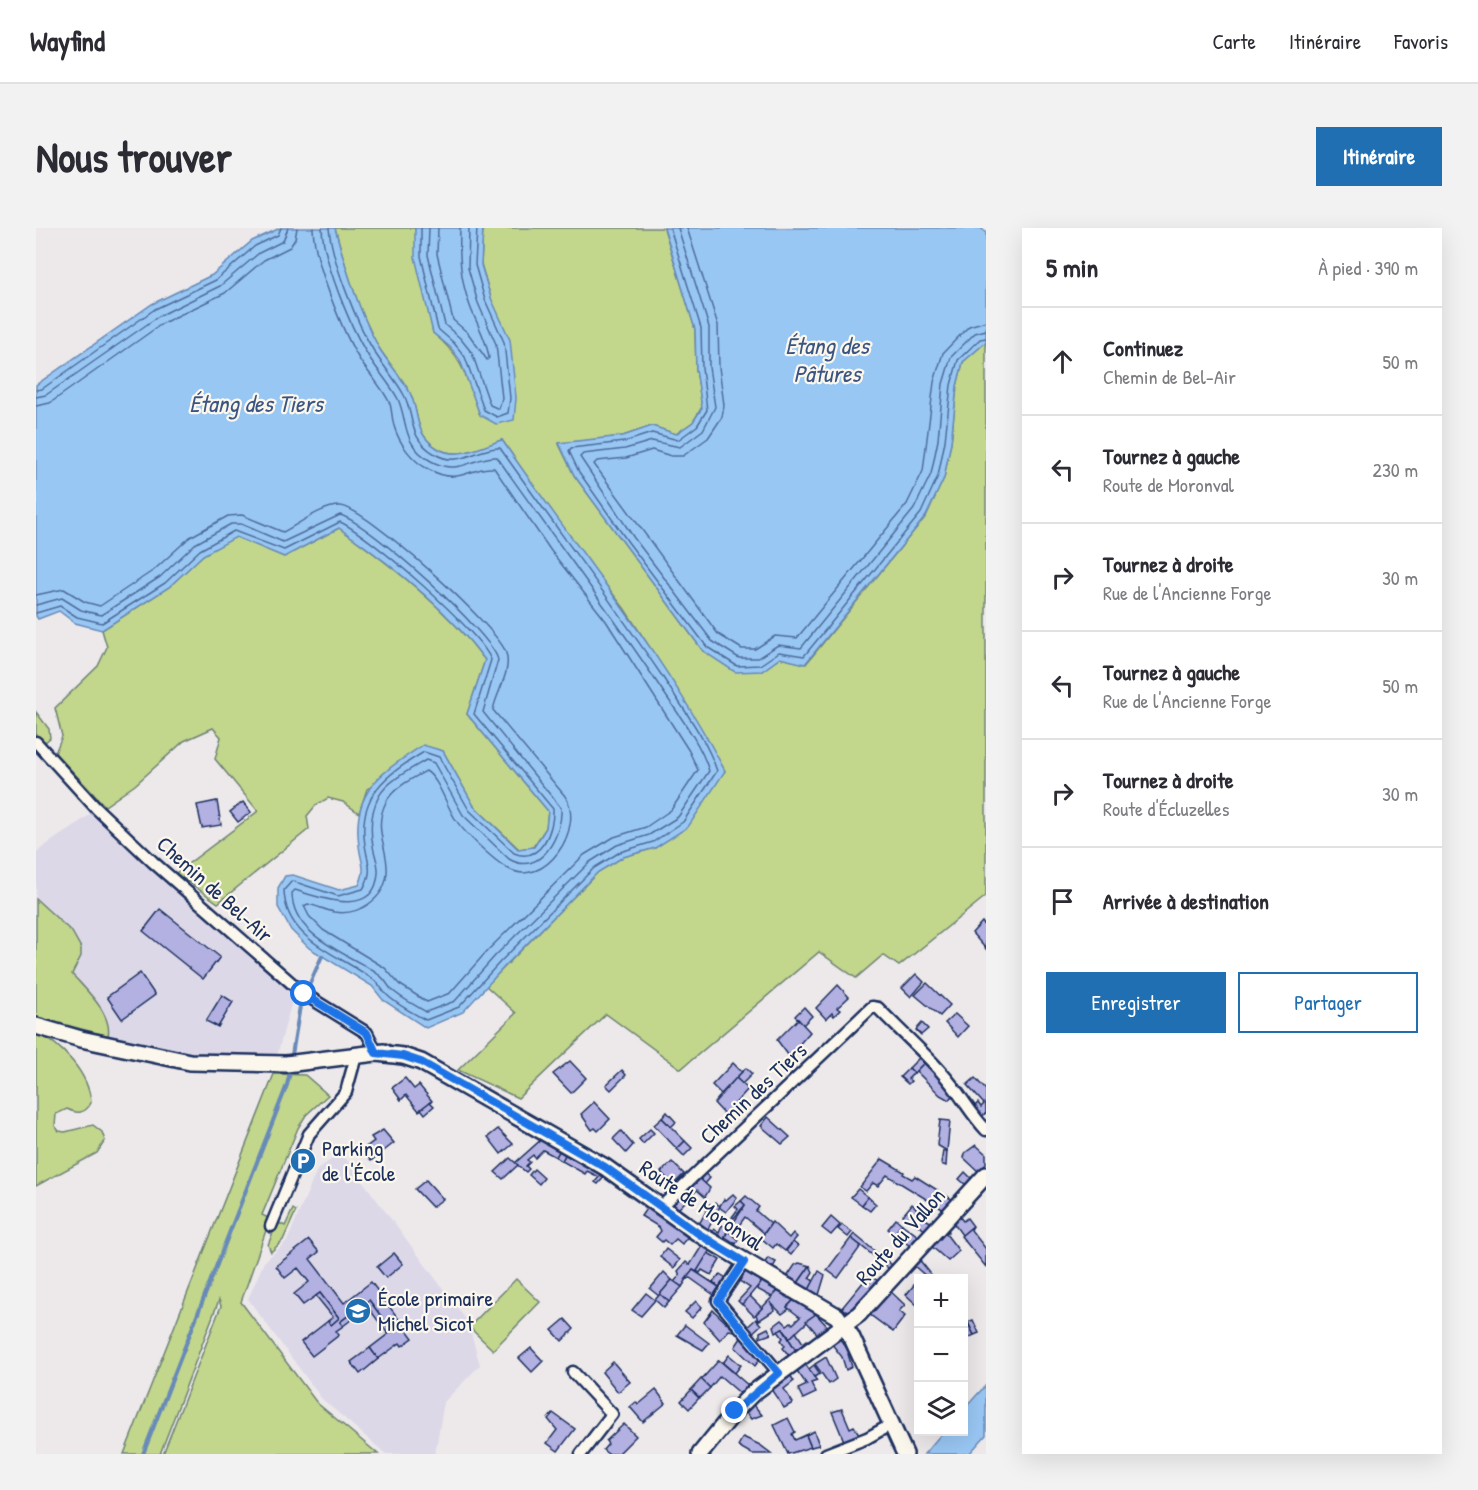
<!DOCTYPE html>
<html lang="fr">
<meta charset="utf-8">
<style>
body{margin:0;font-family:"Patrick Hand",sans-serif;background:#f2f2f3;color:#2b2b33}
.controls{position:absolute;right:18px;bottom:18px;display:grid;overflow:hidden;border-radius:0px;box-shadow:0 6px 24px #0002}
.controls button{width:54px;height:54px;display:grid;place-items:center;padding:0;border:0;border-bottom:2px solid #e1e1e2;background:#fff;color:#2b2b33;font:30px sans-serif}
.stop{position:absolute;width:18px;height:18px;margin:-14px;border:4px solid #1a73e8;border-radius:50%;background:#fff}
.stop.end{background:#1a73e8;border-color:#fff;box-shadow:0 2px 6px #0008}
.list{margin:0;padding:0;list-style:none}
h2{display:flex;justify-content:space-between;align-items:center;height:78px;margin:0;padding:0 24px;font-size:26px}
h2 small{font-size:20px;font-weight:400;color:#7c7c81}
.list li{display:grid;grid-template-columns:39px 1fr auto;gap:18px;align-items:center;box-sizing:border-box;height:108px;padding:0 24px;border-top:2px solid #e1e1e2}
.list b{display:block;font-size:22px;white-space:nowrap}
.list p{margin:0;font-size:20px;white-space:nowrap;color:#7c7c81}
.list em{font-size:20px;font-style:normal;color:#7c7c81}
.actions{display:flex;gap:12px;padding:18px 24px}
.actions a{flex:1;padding:14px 0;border:2px solid #1f6fb2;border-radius:0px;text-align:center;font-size:21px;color:#1f6fb2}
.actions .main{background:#1f6fb2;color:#fff}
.icon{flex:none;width:33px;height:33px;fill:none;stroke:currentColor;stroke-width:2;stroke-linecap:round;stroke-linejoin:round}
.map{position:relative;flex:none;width:950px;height:1226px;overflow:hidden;border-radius:0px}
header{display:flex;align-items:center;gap:36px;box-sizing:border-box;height:84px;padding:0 30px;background:#fff;border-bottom:2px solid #e1e1e2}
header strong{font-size:28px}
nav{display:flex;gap:33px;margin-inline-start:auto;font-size:21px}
.intro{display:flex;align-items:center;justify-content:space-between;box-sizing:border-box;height:144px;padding:0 36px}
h1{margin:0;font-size:42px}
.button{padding:15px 27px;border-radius:0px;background:#1f6fb2;color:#fff;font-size:21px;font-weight:700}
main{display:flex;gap:36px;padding:0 36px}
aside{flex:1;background:#fff;border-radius:0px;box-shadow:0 6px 24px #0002}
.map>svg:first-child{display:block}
</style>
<header>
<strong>Wayfind</strong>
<nav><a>Carte</a><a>Itinéraire</a><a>Favoris</a></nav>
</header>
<div class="intro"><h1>Nous trouver</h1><a class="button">Itinéraire</a></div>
<main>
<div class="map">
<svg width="950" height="1226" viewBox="0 0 950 1226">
<rect width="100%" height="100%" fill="#ede9ea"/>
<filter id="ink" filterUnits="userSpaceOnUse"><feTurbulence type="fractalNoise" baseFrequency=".0167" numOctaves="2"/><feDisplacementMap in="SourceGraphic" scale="12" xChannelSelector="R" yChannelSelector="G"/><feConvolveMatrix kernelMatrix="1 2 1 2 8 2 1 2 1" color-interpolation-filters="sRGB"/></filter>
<g filter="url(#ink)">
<g fill="#dcd8e8">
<path d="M55,582L259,762L240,831L168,829L72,808L73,802L54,766L36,745V704L0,671V624L52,588Z"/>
<path d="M305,924L432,1094L444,1137L408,1174L399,1226H350L286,1171L212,1071L228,1034L251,1013L281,942Z"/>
</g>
<g fill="#c2d68c" stroke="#6e8275" stroke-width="1.5">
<path d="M299,0H379L397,105C428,130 431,151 444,187L455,70L445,36L447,0H628L659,101L660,141L666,179L657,194L640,206L616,198L587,208L523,216L538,247L667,423L726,443L744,430L770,436L890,288L908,250L915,214L921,158L927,134L950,114V668L863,738L847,727L820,750L783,724L645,841L570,786L482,870L422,842L480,785L450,758L562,644L587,629L619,620L689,543L641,461L588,380L533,310L466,212C446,219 421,233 401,220C377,205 384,185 374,165C366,149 352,135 343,120C322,82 310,41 299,0Z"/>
<path d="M303,300C356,338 410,380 449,432L431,486L512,583L510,600L497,619L483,621L438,578L407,523L331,561L323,585L307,574L292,570L280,577L271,588L273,601L182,675L140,645L222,583L179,531L185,509L177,500L148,513L99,557L69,578L19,525L26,508L19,480L62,438L71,419L66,402L133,359L167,327L200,308L248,329Z"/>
<path d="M0,484L13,501L14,510L9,514L0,508Z"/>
<path d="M0,671L36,704L45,720V728L36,746C49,761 77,786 72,808L0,789Z"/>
<path d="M0,804C25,816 53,845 55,875C49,886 41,886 31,881L20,886L19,898L23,903L29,904L57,897L66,904L69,913L61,925L0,958Z"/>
<path d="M238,846L269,847L292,867L270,887L262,900L226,987L234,991L205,1074L281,1175L342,1226H127L185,1078L183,1072L124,1226H88Z"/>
<path d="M257,981L260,983L247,1012L235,1024L232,1017L241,994L249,998Z"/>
<path d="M480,1051L504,1074L457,1122L433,1099Z"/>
</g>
<g fill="#99c7f4" stroke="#678ab8" stroke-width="1.5">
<path d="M244,0H299C310,41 322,82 343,120C352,135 366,149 374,165C384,185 377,205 401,220C421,233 446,218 466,212C541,322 627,424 689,543L652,599L619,620L587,629L562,644L469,738L427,784L390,800L347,772L336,758L273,720L255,702L242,679V660L249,648L257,647L303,662L323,657C331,639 325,636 323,618C315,561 347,544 387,517L407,523L438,578L482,621L498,619L510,600L512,583L431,486L449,432C411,380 355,336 303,300L248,329L200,309L167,327L133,359L66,402L39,395L23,383L2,391L0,388V157L116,76L176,47L216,13Z"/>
<path d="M379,0H447L445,37L455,70L474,112L480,170L478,192L460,196L444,187L424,132L414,119L397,105L379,29Z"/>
<path d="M628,0H945L950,5V114L927,134L921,158L915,214L908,250L890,288L769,436L744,430L726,443L699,444L667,423L538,247L523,215L587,208L616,198L640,206L657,194L666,180L660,141L659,101Z"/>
<path d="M950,1157V1207L933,1226H888L907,1204H928V1181Z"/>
</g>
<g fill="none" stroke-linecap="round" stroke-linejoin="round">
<g stroke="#4d6c9a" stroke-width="1.5">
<path d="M385,0V28L402,101L418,115L429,129L448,182L461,189L472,185L474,170L468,114L449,72L439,37L441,0"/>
<path d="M393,0L392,27L409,97L424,110L436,125L454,177L463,181L466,170L460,116L442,75L432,40L433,0"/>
<path d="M402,0L401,26L417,92L432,105L451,132L453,130C451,111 440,95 434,78C424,51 423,28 424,0"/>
<path d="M634,0L665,100L666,140L671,182L661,198L642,212L616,205L588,214L535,220L533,223L543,244L592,314L671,419L701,438L724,437L743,424L768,428L885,285L902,248L909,213L915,157L922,132L944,111L950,110"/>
<path d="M642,0L673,99V139L679,179L667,202L644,219L616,213L589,221L547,226L544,229L598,310L676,413L703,430H722L742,417L765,420L878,281L895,246L902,212L907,156L915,129L939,105L950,102"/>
<path d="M651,0L682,97L683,139L688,177L686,189L672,210L647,228H635L616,222L590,230L561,233L558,236L682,406L706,421H719L739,408L761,410L871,276L887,243L898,154L907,125L933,98L950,93"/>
<path d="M0,162L6,161L119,81L180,52L219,18L242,7L245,0"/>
<path d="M0,169L10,167L123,88L184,58L223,25L247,13L252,0"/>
<path d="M0,178L14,175L127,95L189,65L228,32L254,19L259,11L261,0"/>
<path d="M0,367L28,361L49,374L64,378L118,342L154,309L192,288L206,287L247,304C263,296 287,277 305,278C330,280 463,400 470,425C476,443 460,465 457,482L529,568C550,599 509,663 471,640C457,632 426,603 418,589C410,576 402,550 390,543C377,550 357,560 350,574C336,602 353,620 351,645C349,671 323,688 298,684C289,682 281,678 272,676L268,678L273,688L287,702L349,740L363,756L391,774L414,765L452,722L548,627L578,609L610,599L635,582L662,542L653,523L570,393L515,323L458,240C433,238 425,259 392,241C376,233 363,215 358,198C356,191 356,183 354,176C348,161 334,147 325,134C307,106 278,33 277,0"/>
<path d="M0,377L26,370L45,382L65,387L124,349L159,316L195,296H205L247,314L304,287C330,293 458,407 462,432L447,484L525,580C527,605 505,650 473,631L427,587L398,535L390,532C375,541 351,553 343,568C335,583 334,602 337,618C338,626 343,636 342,645C339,691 285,670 259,662L256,665C256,710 314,725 343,747C348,750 351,756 355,761C364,770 379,777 390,784L419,773L459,728L554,634L581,617L613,607L642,589L673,543C664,513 639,482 622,456C571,379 514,305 461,229C437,228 424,249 395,233C366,217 372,194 362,171C354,156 342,143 333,129C315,101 287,33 286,0"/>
<path d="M0,385L24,378L41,389L66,395L129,355L164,322L198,303L248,322L304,294C332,306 445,404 455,432L438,486L517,581C518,602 505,636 478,625L433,582L403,529L388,524C350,547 321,567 329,617C332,637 338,642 327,661L302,668L256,653L248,662C249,714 305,726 339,753C344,756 346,763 351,767C361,777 377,785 390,792L423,779L464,734L558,640L584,624L617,614L647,594L681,543C670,510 645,478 626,448C574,371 518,297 464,220C441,219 423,241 399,226C371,210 379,188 368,167C360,152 348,139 339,125C321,96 296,34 293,0"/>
</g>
<g stroke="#678ab8" stroke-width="4">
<path d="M255,833L264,778L286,728"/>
<path d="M107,1226L251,857L255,840"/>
</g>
</g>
<g fill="#b3b0e2" stroke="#1b2f5e" stroke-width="1.5">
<path d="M181,573L185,597L166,600L161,577Z"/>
<path d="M207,574L215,584L202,594L194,584Z"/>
<path d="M124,681L184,729L167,751L107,703Z"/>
<path d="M946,694L950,699V721L936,705Z"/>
<path d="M104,745L119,767L86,791L71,769Z"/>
<path d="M880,746L888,754L875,769L866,760Z"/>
<path d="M891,755L914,777L904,788L879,767Z"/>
<path d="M802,757L813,769L801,780L804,782L798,788L796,785L790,791L780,780Z"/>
<path d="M186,767L197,774L182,799L170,793Z"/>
<path d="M768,779L776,788L767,797L759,788Z"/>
<path d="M919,786L932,798L922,809L909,795Z"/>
<path d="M762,791L774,804L753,828L741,812Z"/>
<path d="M886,795L892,801L885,807L880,802Z"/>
<path d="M884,829L888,835L878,845L873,840Z"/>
<path d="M534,833L550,850L535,865L517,846Z"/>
<path d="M697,835L706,844L685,866L676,857Z"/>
<path d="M888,835L918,864L913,872L904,867L880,843Z"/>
<path d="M710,840L716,846L706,856L700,850Z"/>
<path d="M873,840L878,845L872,851L875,853L872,856L864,849Z"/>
<path d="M586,842L590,847L575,862L570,857Z"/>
<path d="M369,850L378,861L383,857L396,873L383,883L370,867L365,872L356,860Z"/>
<path d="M700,850L712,861L689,887L678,875Z"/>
<path d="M939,850L950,862V885L943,891L936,881L942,875L945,879L948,876L931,857Z"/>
<path d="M394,874L398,878L389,886L385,881Z"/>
<path d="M558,874L574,891L562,903L559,900L556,902L545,886Z"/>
<path d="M631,884L640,894L635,899L626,890Z"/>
<path d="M732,889L754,909L746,916L725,898Z"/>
<path d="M626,890L649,913L641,921L618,897Z"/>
<path d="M904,892L914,893L911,923L901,917Z"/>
<path d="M462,901L477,916L465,926L452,909Z"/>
<path d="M614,901L618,905L607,916L603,911Z"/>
<path d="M347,902L358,915L335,933L326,922L338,913L335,909Z"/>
<path d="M585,903L597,917L590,925L577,911Z"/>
<path d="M507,910L525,920L520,929L507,922L499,930L497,927L491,932L494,934L490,938L493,941L490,944L479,935Z"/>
<path d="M649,913L656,920L648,928L641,921Z"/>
<path d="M940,917L950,926V936L943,944L928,930L929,925Z"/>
<path d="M525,920L531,923L526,933L520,929Z"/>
<path d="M531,923L571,946L562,956L559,954L563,949L551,943L549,946L526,933Z"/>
<path d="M907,923H911L910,938L905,936Z"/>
<path d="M474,930L482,937L467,951L459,944Z"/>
<path d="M846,931L868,944L867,946L876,951L879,948L917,972L908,982L851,947L842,958L837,955L830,963L824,959Z"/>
<path d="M636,934L648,946L637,957L625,944Z"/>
<path d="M498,941L508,950L503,956L493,947Z"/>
<path d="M929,944L937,952L931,958L923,951Z"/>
<path d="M668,945L674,950L669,956L663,950Z"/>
<path d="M663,950L674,960L669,969L661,962L654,969L649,964Z"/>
<path d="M390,952L407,971L396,979L379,961Z"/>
<path d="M822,961L832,969L826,977L815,969Z"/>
<path d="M649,964L654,969L640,983L634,978Z"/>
<path d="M697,966L701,970L690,984L683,979L688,971L690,972Z"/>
<path d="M710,968L723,979L720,983L735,996L728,1005L709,989L696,1007L692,1003L709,977L705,973Z"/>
<path d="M832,969L840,976L834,983L826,977Z"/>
<path d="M705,973L709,977L698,990L696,989L702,981L699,978Z"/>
<path d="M680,975L684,978L670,1005L661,1000L674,976L678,978Z"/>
<path d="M876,976L881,981L879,985L896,995L889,1002L867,987Z"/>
<path d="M612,978L642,1000L653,1007L646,1016L640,1011L634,1017L628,1012L626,1014L620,1009L625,1003L623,999L605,988Z"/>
<path d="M922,987L927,993L931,990L937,998L926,1007L916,993Z"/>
<path d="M795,989L804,997L795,1007L786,1000Z"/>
<path d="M860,991L866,996L858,1006L852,1001Z"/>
<path d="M736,994L753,1010L757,1005L761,1009L749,1023L740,1016L737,1020L725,1010Z"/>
<path d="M866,996L882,1008L874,1018L858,1006Z"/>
<path d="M686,997L692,1001L686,1015L673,1008L678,1001L683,1004Z"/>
<path d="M806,997L816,1004L812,1009L802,1001Z"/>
<path d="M937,998L935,1002L950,1021V1039L925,1008Z"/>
<path d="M909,1000L913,1003L910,1006L923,1023L912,1033L894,1017Z"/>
<path d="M692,1003L702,1012L700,1016L689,1009Z"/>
<path d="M818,1006L846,1029L843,1032L815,1010Z"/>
<path d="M815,1010L825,1018L802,1050L791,1042Z"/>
<path d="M273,1012L283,1024L274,1031L308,1075L335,1054L377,1110L366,1118L364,1115L342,1131L334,1120L356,1103L333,1072L304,1094L307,1098L300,1103L303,1107L276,1128L265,1114L292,1093L295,1097L303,1090L284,1065L267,1077L258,1066L273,1054L262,1040L249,1050L240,1038Z"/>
<path d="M757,1014L762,1018L755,1027L750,1023Z"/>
<path d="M667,1016L675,1021L661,1044L657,1042L646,1059L638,1054L644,1047L642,1043L650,1034L654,1037Z"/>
<path d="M630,1021L644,1032L638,1040L624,1029Z"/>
<path d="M358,1025L367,1036L350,1050L341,1039Z"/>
<path d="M672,1025L684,1032L675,1047L666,1042L664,1045L661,1043Z"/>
<path d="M846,1029L856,1037L853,1041L843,1032Z"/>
<path d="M732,1030L740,1034L736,1041L728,1036Z"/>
<path d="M882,1030L898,1050H892L876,1036Z"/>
<path d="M763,1035L774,1038L762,1055L751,1049L759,1037Z"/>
<path d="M774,1038L777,1044L773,1050L778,1053L773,1062L762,1055Z"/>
<path d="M657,1042L683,1059L678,1067L654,1050L650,1051Z"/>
<path d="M709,1042L727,1052L706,1077L702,1073L714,1060L702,1052Z"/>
<path d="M783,1043L789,1047L783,1067L773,1062Z"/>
<path d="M628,1044L636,1052L623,1068L614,1061Z"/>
<path d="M684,1046L690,1050L683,1059L677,1054Z"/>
<path d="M833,1047L842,1053L817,1084L805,1081Z"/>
<path d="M636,1052L646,1059L633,1074L624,1066Z"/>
<path d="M727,1052L743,1062L736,1069L721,1061Z"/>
<path d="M882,1052V1076L881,1077L870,1067Z"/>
<path d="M743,1062L759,1071L751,1079L753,1081L746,1086L734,1074L739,1082L722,1093L720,1086Z"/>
<path d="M853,1062L869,1077L863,1083L869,1088L857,1104L833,1086Z"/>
<path d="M284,1065L303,1090L295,1097L292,1093L297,1089L280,1068Z"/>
<path d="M610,1065L619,1072L605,1088L596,1082Z"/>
<path d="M624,1066L633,1074L628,1080L619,1072Z"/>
<path d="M714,1068L726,1080L718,1088L706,1076Z"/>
<path d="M759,1071L780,1086L754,1110L747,1101L740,1104L738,1098L746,1092L751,1097L755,1094L757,1096L764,1089L751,1079Z"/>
<path d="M333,1072L356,1103L352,1106L332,1079L307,1098L304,1094Z"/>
<path d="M660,1073L666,1079L656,1090L649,1084Z"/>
<path d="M677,1082L699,1103L693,1102L684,1112L668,1094Z"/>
<path d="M780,1086L793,1100L783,1108L770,1093Z"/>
<path d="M928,1089L938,1107L931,1111L928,1105Z"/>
<path d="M529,1091L538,1101L526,1113L516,1102Z"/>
<path d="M720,1091L725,1097L714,1107L709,1101Z"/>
<path d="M937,1092L943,1105L938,1107L932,1094Z"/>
<path d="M649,1097L673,1115L667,1122L641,1107Z"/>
<path d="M732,1100L735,1106L724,1110V1104Z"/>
<path d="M747,1101L761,1124L754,1129L747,1120L749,1118L745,1112L747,1110L742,1103Z"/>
<path d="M760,1104L767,1115L771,1112L773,1115L761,1124L753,1111Z"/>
<path d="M705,1110L725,1130L719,1138L699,1119Z"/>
<path d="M803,1110L814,1124L812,1126L816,1139L810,1142L806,1129L795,1115Z"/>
<path d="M334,1120L342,1131L324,1146L315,1134Z"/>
<path d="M495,1120L507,1133L496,1144L483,1130Z"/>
<path d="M693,1127L705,1137L699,1145L687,1135Z"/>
<path d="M790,1129L800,1151L793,1156L779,1136Z"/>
<path d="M683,1132L714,1159L706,1167L684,1148L674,1160L665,1152Z"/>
<path d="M577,1134L594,1154L582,1164L566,1144Z"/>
<path d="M768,1134L781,1153L775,1155L780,1165L767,1171L762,1161L771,1157L759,1140Z"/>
<path d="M778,1137L784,1146L778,1149L773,1141Z"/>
<path d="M753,1145L758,1153L748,1161L757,1175L748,1180L734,1160Z"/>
<path d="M665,1151L674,1160L664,1170L655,1162Z"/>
<path d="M620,1162L630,1175L607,1194L594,1179L600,1174L602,1177Z"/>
<path d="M655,1162L663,1170L653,1181L645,1173Z"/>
<path d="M716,1175L726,1187L715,1191L708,1182Z"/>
<path d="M806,1181L814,1200L818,1198L823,1206L808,1213L796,1184Z"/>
<path d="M517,1185L539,1201L522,1223L511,1215L521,1202L512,1191Z"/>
<path d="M752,1190L759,1204L756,1206L759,1212L770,1207L775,1219L752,1226L738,1197Z"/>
<path d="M588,1196L600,1208L582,1226H572L567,1222L572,1216L570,1213Z"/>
<path d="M778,1203L783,1217L775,1219L770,1207Z"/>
<path d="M707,1209L724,1217L736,1226H716L702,1218Z"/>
</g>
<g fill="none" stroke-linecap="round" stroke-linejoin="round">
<g stroke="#1b2f5e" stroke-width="15">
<g id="street">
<path d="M0,514L60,580L117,634L268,766L331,805L341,825"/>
<path d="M625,979L836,779L842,780C868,807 900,834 922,865C932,879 938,889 950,902"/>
<path d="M235,998L273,906L310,864L320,828"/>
<path d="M708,1034L682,1073L743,1145"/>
<path d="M537,1144L576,1186L545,1226"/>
<path d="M790,1226L831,1210L856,1196"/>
</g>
</g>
<g stroke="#1b2f5e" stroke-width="20">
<g id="secondary">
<path d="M0,798L45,811L154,834L250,836L348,824"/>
<path d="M341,825L367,828L385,834L569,939L663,1006L801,1088L815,1108L869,1226"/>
<path d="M664,1226L699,1183L717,1165L823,1086L950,947"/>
</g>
</g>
<use href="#street" stroke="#fbf7ec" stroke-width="10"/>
<use href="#secondary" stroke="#fbf7ec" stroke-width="15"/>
</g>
</g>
<g fill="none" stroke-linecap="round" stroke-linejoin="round" filter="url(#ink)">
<path stroke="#1a73e8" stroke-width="8" d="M268,766L331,805L340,825L367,828L385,834L569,939L663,1006L708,1034L682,1073L743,1145L699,1183"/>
</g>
<defs>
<g id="parking-disc" transform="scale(1.35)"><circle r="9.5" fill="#1f6fb2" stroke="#fbf7ec"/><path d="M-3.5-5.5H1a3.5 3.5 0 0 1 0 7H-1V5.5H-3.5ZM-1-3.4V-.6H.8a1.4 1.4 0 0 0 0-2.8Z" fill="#fff"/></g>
<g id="school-disc" transform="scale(1.35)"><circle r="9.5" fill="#1f6fb2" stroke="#fbf7ec"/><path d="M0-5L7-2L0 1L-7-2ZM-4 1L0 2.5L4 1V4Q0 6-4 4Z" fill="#fff"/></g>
</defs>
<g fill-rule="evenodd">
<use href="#parking-disc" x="267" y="933"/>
<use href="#school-disc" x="322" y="1083"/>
</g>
<g text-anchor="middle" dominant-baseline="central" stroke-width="4.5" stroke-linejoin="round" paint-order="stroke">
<g font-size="22" fill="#1b2f5e" stroke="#fbf7ec">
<text transform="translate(179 661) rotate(42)">Chemin de Bel-Air</text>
<text transform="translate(717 865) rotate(-43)">Chemin des Tiers</text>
<text transform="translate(666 977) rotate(34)">Route de Moronval</text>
<text transform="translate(864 1008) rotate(-48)">Route du Vallon</text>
</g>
<g font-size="22" fill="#1b2f5e" stroke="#fbf7ec" text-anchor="start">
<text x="286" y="920">Parking<tspan x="286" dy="25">de l'École</tspan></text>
<text x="342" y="1070">École primaire<tspan x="342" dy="25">Michel Sicot</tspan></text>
</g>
<g font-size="24" font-style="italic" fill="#3a5584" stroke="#fbf7ec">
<text x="791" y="117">Étang des<tspan x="791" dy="28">Pâtures</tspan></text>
<text x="220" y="175">Étang des Tiers</text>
</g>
</g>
</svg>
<div class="controls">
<button>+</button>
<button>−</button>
<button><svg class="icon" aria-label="layers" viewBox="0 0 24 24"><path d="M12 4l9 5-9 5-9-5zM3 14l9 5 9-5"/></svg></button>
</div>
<div class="stop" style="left:268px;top:766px"></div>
<div class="stop end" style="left:699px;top:1183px"></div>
</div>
<aside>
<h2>5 min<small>À pied · 390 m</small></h2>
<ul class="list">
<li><svg class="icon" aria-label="ahead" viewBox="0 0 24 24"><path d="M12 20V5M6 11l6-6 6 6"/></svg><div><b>Continuez</b><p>Chemin de Bel-Air</p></div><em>50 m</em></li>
<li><svg class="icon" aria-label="left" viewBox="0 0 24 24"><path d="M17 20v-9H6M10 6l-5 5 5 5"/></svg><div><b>Tournez à gauche</b><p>Route de Moronval</p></div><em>230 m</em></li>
<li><svg class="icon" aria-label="right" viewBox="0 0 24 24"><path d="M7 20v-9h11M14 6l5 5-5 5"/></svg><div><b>Tournez à droite</b><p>Rue de l'Ancienne Forge</p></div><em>30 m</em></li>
<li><svg class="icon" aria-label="left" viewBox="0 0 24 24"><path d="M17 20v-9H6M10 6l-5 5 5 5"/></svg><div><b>Tournez à gauche</b><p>Rue de l'Ancienne Forge</p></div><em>50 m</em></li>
<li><svg class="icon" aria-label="right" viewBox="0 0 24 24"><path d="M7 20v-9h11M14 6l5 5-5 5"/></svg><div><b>Tournez à droite</b><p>Route d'Écluzelles</p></div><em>30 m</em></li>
<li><svg class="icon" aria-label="arrive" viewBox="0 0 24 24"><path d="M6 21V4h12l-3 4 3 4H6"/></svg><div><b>Arrivée à destination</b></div></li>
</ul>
<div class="actions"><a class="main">Enregistrer</a><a>Partager</a></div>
</aside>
</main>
